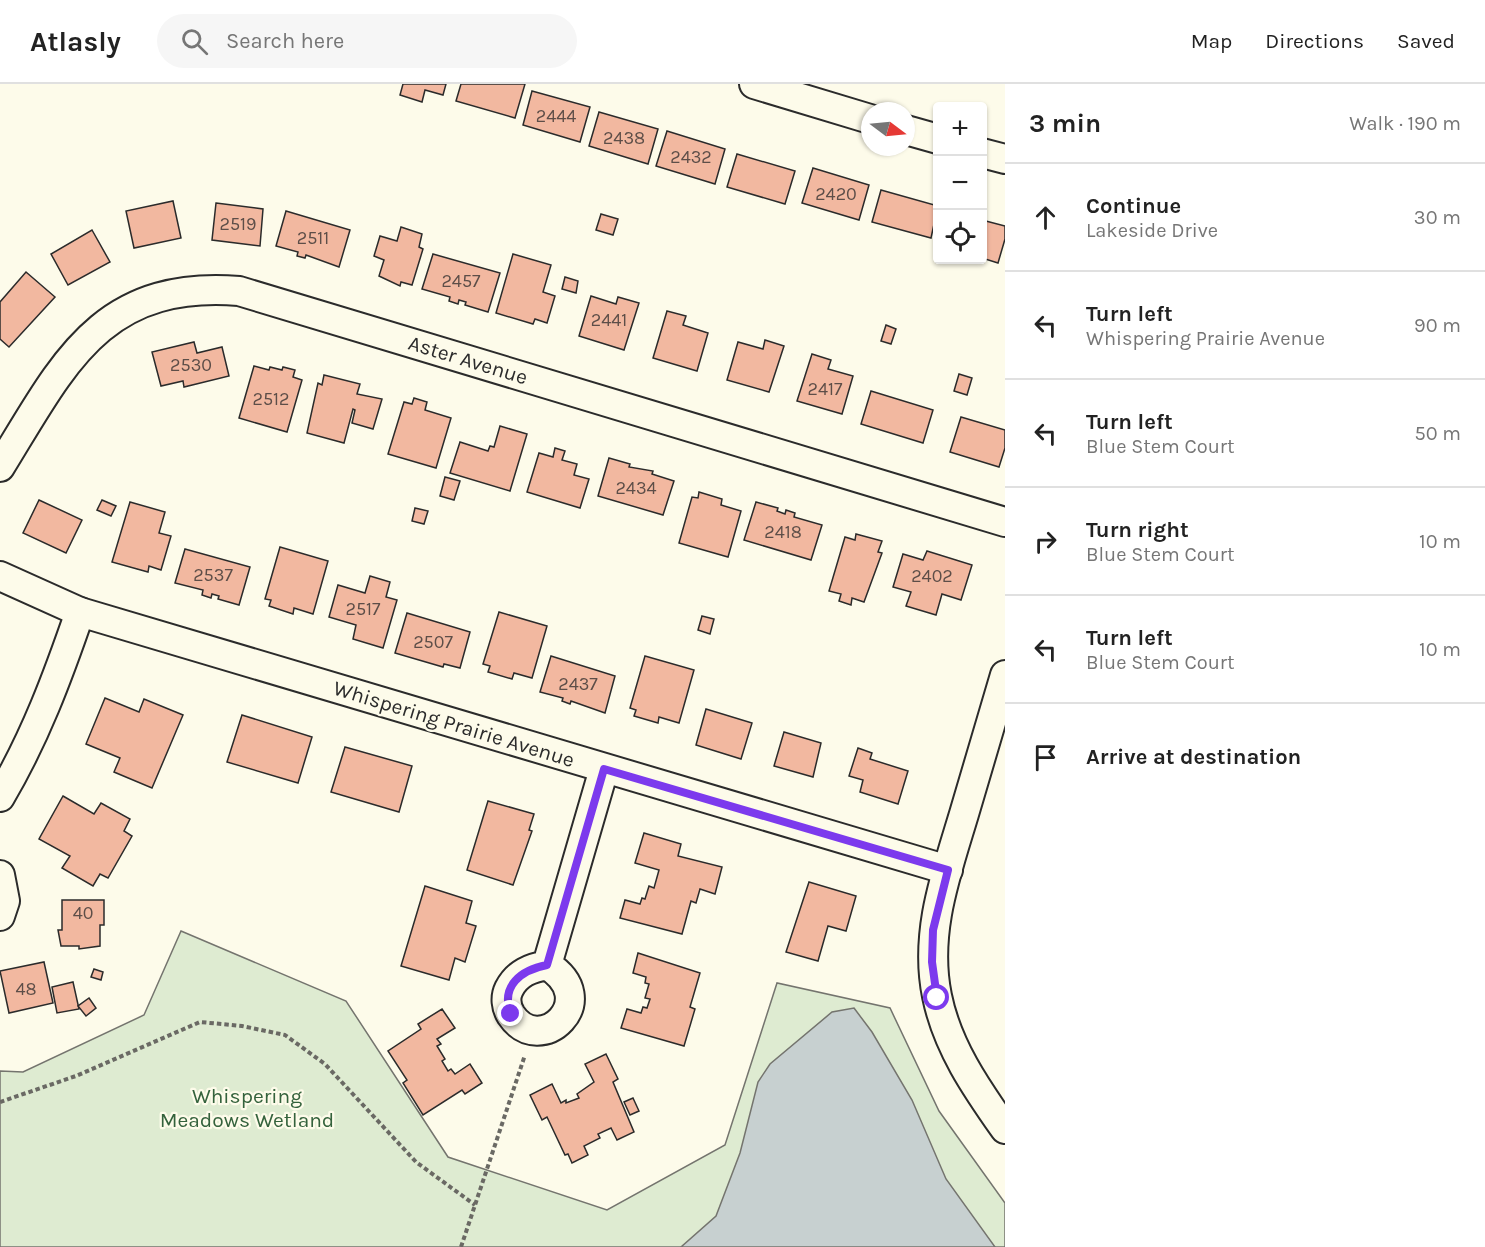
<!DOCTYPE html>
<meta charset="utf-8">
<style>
body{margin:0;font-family:Karla,sans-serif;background:#f6f6f6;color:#222}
.controls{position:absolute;right:18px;top:18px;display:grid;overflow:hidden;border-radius:6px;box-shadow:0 2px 4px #0004}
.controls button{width:54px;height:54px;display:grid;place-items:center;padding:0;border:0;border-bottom:2px solid #e0e0e0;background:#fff;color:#222;font:30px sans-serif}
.compass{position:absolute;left:861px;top:18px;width:54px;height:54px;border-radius:50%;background:#fff;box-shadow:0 2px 4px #0004;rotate:106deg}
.stop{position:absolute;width:18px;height:18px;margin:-14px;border:4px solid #7c3aed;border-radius:50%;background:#fff}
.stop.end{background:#7c3aed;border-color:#fff;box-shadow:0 2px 6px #0008}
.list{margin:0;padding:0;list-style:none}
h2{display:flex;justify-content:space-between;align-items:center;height:78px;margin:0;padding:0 24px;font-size:26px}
h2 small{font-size:20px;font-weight:400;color:#767676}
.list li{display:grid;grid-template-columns:39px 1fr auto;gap:18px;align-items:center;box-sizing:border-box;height:108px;padding:0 24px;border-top:2px solid #e0e0e0}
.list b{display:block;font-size:22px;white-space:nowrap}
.list p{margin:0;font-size:20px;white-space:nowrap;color:#767676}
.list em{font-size:20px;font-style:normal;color:#767676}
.icon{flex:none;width:33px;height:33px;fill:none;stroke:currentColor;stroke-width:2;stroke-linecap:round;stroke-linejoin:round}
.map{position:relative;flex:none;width:1005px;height:1163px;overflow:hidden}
header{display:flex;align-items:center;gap:36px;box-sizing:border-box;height:84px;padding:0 30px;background:#fff;border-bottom:2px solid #e0e0e0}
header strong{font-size:28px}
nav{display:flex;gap:33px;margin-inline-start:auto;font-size:21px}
.search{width:420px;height:54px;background:#f6f6f6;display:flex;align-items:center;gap:15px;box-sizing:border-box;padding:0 21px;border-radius:33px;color:#767676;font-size:22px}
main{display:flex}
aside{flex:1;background:#fff}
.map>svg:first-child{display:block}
</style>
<header>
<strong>Atlasly</strong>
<div class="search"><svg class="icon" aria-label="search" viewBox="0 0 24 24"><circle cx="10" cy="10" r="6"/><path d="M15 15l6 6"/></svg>Search here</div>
<nav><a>Map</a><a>Directions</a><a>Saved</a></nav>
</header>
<main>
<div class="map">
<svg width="1005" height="1163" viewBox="0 0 1005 1163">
<rect width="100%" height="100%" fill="#fdfbea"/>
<path fill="#deebd1" stroke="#74746e" stroke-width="1.5" d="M181,847L346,917L448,1073L607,1126L725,1061L777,899L890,924L939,1027L1005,1119V1163H0V987L23,988L144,931Z"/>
<path fill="#c7d0d0" stroke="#74746e" stroke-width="1.5" d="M854,924L872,948L912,1016L946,1095L995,1163H681L716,1132L740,1069L758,998L770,980L832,928Z"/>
<g fill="#f2b8a0" stroke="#2b2b2b" stroke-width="1.5">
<path d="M403,0H446L443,11L425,6L422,18L400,11Z"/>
<path d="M461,0H525L515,34L456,17Z"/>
<path d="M532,7L590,23L580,58L523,41Z"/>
<path d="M599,28L658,45L648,80L589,62Z"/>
<path d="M667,47L725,65L715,100L656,82Z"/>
<path d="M737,70L795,87L785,120L727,103Z"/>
<path d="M813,84L869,101L859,136L802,119Z"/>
<path d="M881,106L938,122L931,154L872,138Z"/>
<path d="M173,117L181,154L134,164L126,127Z"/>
<path d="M216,119L263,125L260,162L212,156Z"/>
<path d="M286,127L350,146L339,183L306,171L305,174L297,172L298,168L276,162Z"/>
<path d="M601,130L618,135L613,151L596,146Z"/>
<path d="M982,136L1005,142V155L998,179L982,174Z"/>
<path d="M401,143L422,150L419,163L423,165L412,201L401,198L400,202L379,192L384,176L374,172L380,152L397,157Z"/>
<path d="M92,146L110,178L68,201L51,170Z"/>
<path d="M433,170L500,189L488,228L465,221L466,218L459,216L458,220L449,217L450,213L422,205Z"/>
<path d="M513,170L551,181L543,208L555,212L547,239L535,235L533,240L496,229Z"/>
<path d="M26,188L55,213L9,263L0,255V218Z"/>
<path d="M565,193L578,197L576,209L562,205Z"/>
<path d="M591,212L616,220L618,213L639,219L624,266L579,252Z"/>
<path d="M667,227L686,232L683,241L708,249L697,287L653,274Z"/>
<path d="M886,241L896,245L891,260L881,257Z"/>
<path d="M765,256L784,262L769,308L727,296L738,258L763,265Z"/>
<path d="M194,258L197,269L222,263L229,292L184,303L183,297L161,302L152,268Z"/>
<path d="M812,270L831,276L828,285L853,292L842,330L797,317Z"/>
<path d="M254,282L269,286L270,283L282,286L283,283L295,286L293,293L302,296L287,348L239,334Z"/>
<path d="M959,290L972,294L967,311L954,307Z"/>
<path d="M324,291L360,300L357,310L382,315L373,345L352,339L355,326L353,325L344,359L307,349L318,299L322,301Z"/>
<path d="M871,307L933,326L923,359L861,340Z"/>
<path d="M414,314L427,318L425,326L451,334L436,384L388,370L404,318L412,320Z"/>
<path d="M961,333L1005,346V364L999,383L950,368Z"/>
<path d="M500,342L527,350L510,407L450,389L460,358L488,367L490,362L494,363Z"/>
<path d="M555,364L565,367L562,376L577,380L574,391L589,395L580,424L527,408L539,369L553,373Z"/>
<path d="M609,374L630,380L629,383L653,387L652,390L674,397L663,431L598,412Z"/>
<path d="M445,393L460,397L454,416L440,412Z"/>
<path d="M699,408L722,415L721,421L741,427L728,473L679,459L692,413L698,414Z"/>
<path d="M39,416L82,436L66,469L23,449Z"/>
<path d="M102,416L116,422L111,432L97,426Z"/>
<path d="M130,418L165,428L159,449L171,452L161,486L149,482L148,488L112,478Z"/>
<path d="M756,418L778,424L777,427L785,430L786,426L795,429L794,433L822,441L811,476L744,456Z"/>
<path d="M415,424L428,427L424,440L412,437Z"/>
<path d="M856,450L882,457L878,468L882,469L864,518L852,514L851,521L839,517L841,510L829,507L845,453L855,456Z"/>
<path d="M280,463L328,477L313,530L294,524L293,530L269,522L271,516L265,515Z"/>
<path d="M185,465L250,483L239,521L218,515L219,512L212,510L211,514L202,511L203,506L175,499Z"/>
<path d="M927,467L972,481L961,516L942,510L936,531L906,522L911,508L893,503L903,470L923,476Z"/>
<path d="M370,492L390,498L386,513L397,516L383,564L353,555L356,541L329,533L338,501L365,509Z"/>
<path d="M499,528L547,542L532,594L514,589L512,595L488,588L490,582L483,580Z"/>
<path d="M407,529L470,548L460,584L444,580L443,583L395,569Z"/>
<path d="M702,532L714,535L710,550L698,546Z"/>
<path d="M551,572L615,592L605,629L571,617L570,620L562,617L563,614L540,608Z"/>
<path d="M645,572L694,586L679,639L659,633L658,639L634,632L636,626L630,624Z"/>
<path d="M105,614L139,628L144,615L183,631L152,704L114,688L120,674L86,660Z"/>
<path d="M706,625L752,639L741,675L696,661Z"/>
<path d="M242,631L312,653L298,699L227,678Z"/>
<path d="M784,648L821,659L813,693L774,682Z"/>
<path d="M345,663L412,682L399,728L331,708Z"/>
<path d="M858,664L872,669L870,675L908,687L898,720L860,708L863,696L849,692Z"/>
<path d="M63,712L94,730L101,719L130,735L124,747L132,752L108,794L100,790L93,802L62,784L70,772L39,755Z"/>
<path d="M488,717L534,730L529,746L532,747L513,801L467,786Z"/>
<path d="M644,749L681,760L678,772L722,783L715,810L700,805L696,819L691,817L682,850L620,834L625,816L640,820L642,814L645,815L649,802L654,804L659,786L635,779Z"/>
<path d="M809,798L856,812L846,847L828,842L818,877L786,868Z"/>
<path d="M425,802L472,817L466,839L476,842L465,878L455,874L449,896L401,882Z"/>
<path d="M62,816H104V841H100V862L79,865V862H61L58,846H62Z"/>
<path d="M638,869L700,889L690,923L695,925L684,962L621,944L627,925L641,929L643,923L647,924L650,915L645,914L649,900L645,899L646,893L633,889Z"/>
<path d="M44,878L53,919L9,929L0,887Z"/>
<path d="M94,885L103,888L101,896L91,893Z"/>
<path d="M73,898L79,925L57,929L52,903Z"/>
<path d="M89,914L96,924L86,932L78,922Z"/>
<path d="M442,925L455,944L437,955L441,960L437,962L445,975L442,977L448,987L451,985L455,990L470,980L482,999L465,1010L462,1006L423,1031L403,999L407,996L388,967L421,945L418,940Z"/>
<path d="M606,970L618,995L613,998L634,1048L617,1056L611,1044L598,1050L600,1054L584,1062L588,1071L572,1079L568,1070L565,1071L547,1033L542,1036L530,1011L552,1000L561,1019L566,1016V1019L579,1014L577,1010L594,998L585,980Z"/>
<path d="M633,1014L639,1027L630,1031L624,1018Z"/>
</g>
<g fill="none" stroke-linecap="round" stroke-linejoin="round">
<g stroke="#2b2b2b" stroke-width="32">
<g id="minor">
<path d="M754,0L870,35"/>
<path d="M906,46L938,55"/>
<path d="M982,69L1005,75"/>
<path d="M0,383C63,281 100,196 239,207L1005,438"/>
<path d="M0,492L80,528L948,786"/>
<path d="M1005,591C991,637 978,684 964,730C946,790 924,849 937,912C947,962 976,1004 1005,1045"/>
<path d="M0,713C35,654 58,592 80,528"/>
<path d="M0,791L5,817L0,832"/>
<path d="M547,881C604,916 540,975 511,931C506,923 505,913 509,905C517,889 531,884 547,881L604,685"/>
</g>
</g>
<g stroke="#6a6964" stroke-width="4" stroke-dasharray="4.5 3" stroke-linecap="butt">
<path d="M0,1018L76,992L200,938L242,942L285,951L325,980L416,1078L475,1121"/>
<path d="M461,1163L525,971"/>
</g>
<use href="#minor" stroke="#fdfbea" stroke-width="28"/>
</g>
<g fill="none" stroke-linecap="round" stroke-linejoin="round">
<path stroke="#7c3aed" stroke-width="8" d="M511,930C500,902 521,886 547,881L604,685L948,786L933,846L932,878L937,914"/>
</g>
<g text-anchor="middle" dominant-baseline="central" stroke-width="4.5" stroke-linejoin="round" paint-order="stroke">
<g font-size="18" fill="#5d4e48">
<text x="556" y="32">2444</text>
<text x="624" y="54">2438</text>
<text x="691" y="73">2432</text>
<text x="836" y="110">2420</text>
<text x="238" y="140">2519</text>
<text x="313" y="154">2511</text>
<text x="461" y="197">2457</text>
<text x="609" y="236">2441</text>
<text x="191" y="281">2530</text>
<text x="825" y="305">2417</text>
<text x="271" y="315">2512</text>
<text x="636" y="404">2434</text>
<text x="783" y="448">2418</text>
<text x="213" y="491">2537</text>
<text x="932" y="492">2402</text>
<text x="363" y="525">2517</text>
<text x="433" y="558">2507</text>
<text x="578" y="600">2437</text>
<text x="83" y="829">40</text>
<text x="26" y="905">48</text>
</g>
<g font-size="21" fill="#2b2b2b" stroke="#fdfbea">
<text transform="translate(468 276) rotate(17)">Aster Avenue</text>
<text transform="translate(454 640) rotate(17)">Whispering Prairie Avenue</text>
</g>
<g font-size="21" fill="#34623c" stroke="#fdfbea">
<text x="247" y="1012">Whispering<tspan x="247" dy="24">Meadows Wetland</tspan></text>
</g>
</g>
</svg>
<div class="controls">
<button>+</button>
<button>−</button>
<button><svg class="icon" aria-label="locate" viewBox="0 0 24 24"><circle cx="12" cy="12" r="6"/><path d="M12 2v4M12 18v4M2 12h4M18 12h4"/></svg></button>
</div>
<svg class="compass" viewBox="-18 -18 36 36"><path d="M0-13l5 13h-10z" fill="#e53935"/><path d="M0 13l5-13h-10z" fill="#767676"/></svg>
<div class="stop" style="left:937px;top:914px"></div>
<div class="stop end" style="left:511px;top:930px"></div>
</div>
<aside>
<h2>3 min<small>Walk · 190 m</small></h2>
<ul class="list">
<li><svg class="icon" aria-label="ahead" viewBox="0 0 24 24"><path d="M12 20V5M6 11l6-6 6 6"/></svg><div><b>Continue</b><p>Lakeside Drive</p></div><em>30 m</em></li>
<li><svg class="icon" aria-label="left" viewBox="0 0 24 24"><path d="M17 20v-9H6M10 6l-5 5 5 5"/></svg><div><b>Turn left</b><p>Whispering Prairie Avenue</p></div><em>90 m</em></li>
<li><svg class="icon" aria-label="left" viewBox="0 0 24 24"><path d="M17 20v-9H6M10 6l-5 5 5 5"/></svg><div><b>Turn left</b><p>Blue Stem Court</p></div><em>50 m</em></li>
<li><svg class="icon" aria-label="right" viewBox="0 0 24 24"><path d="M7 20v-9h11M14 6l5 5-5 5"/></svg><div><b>Turn right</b><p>Blue Stem Court</p></div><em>10 m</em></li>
<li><svg class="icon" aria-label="left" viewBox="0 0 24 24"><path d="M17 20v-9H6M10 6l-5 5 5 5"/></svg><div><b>Turn left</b><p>Blue Stem Court</p></div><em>10 m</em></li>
<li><svg class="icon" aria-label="arrive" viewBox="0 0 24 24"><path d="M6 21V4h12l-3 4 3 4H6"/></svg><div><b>Arrive at destination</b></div></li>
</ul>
</aside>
</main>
